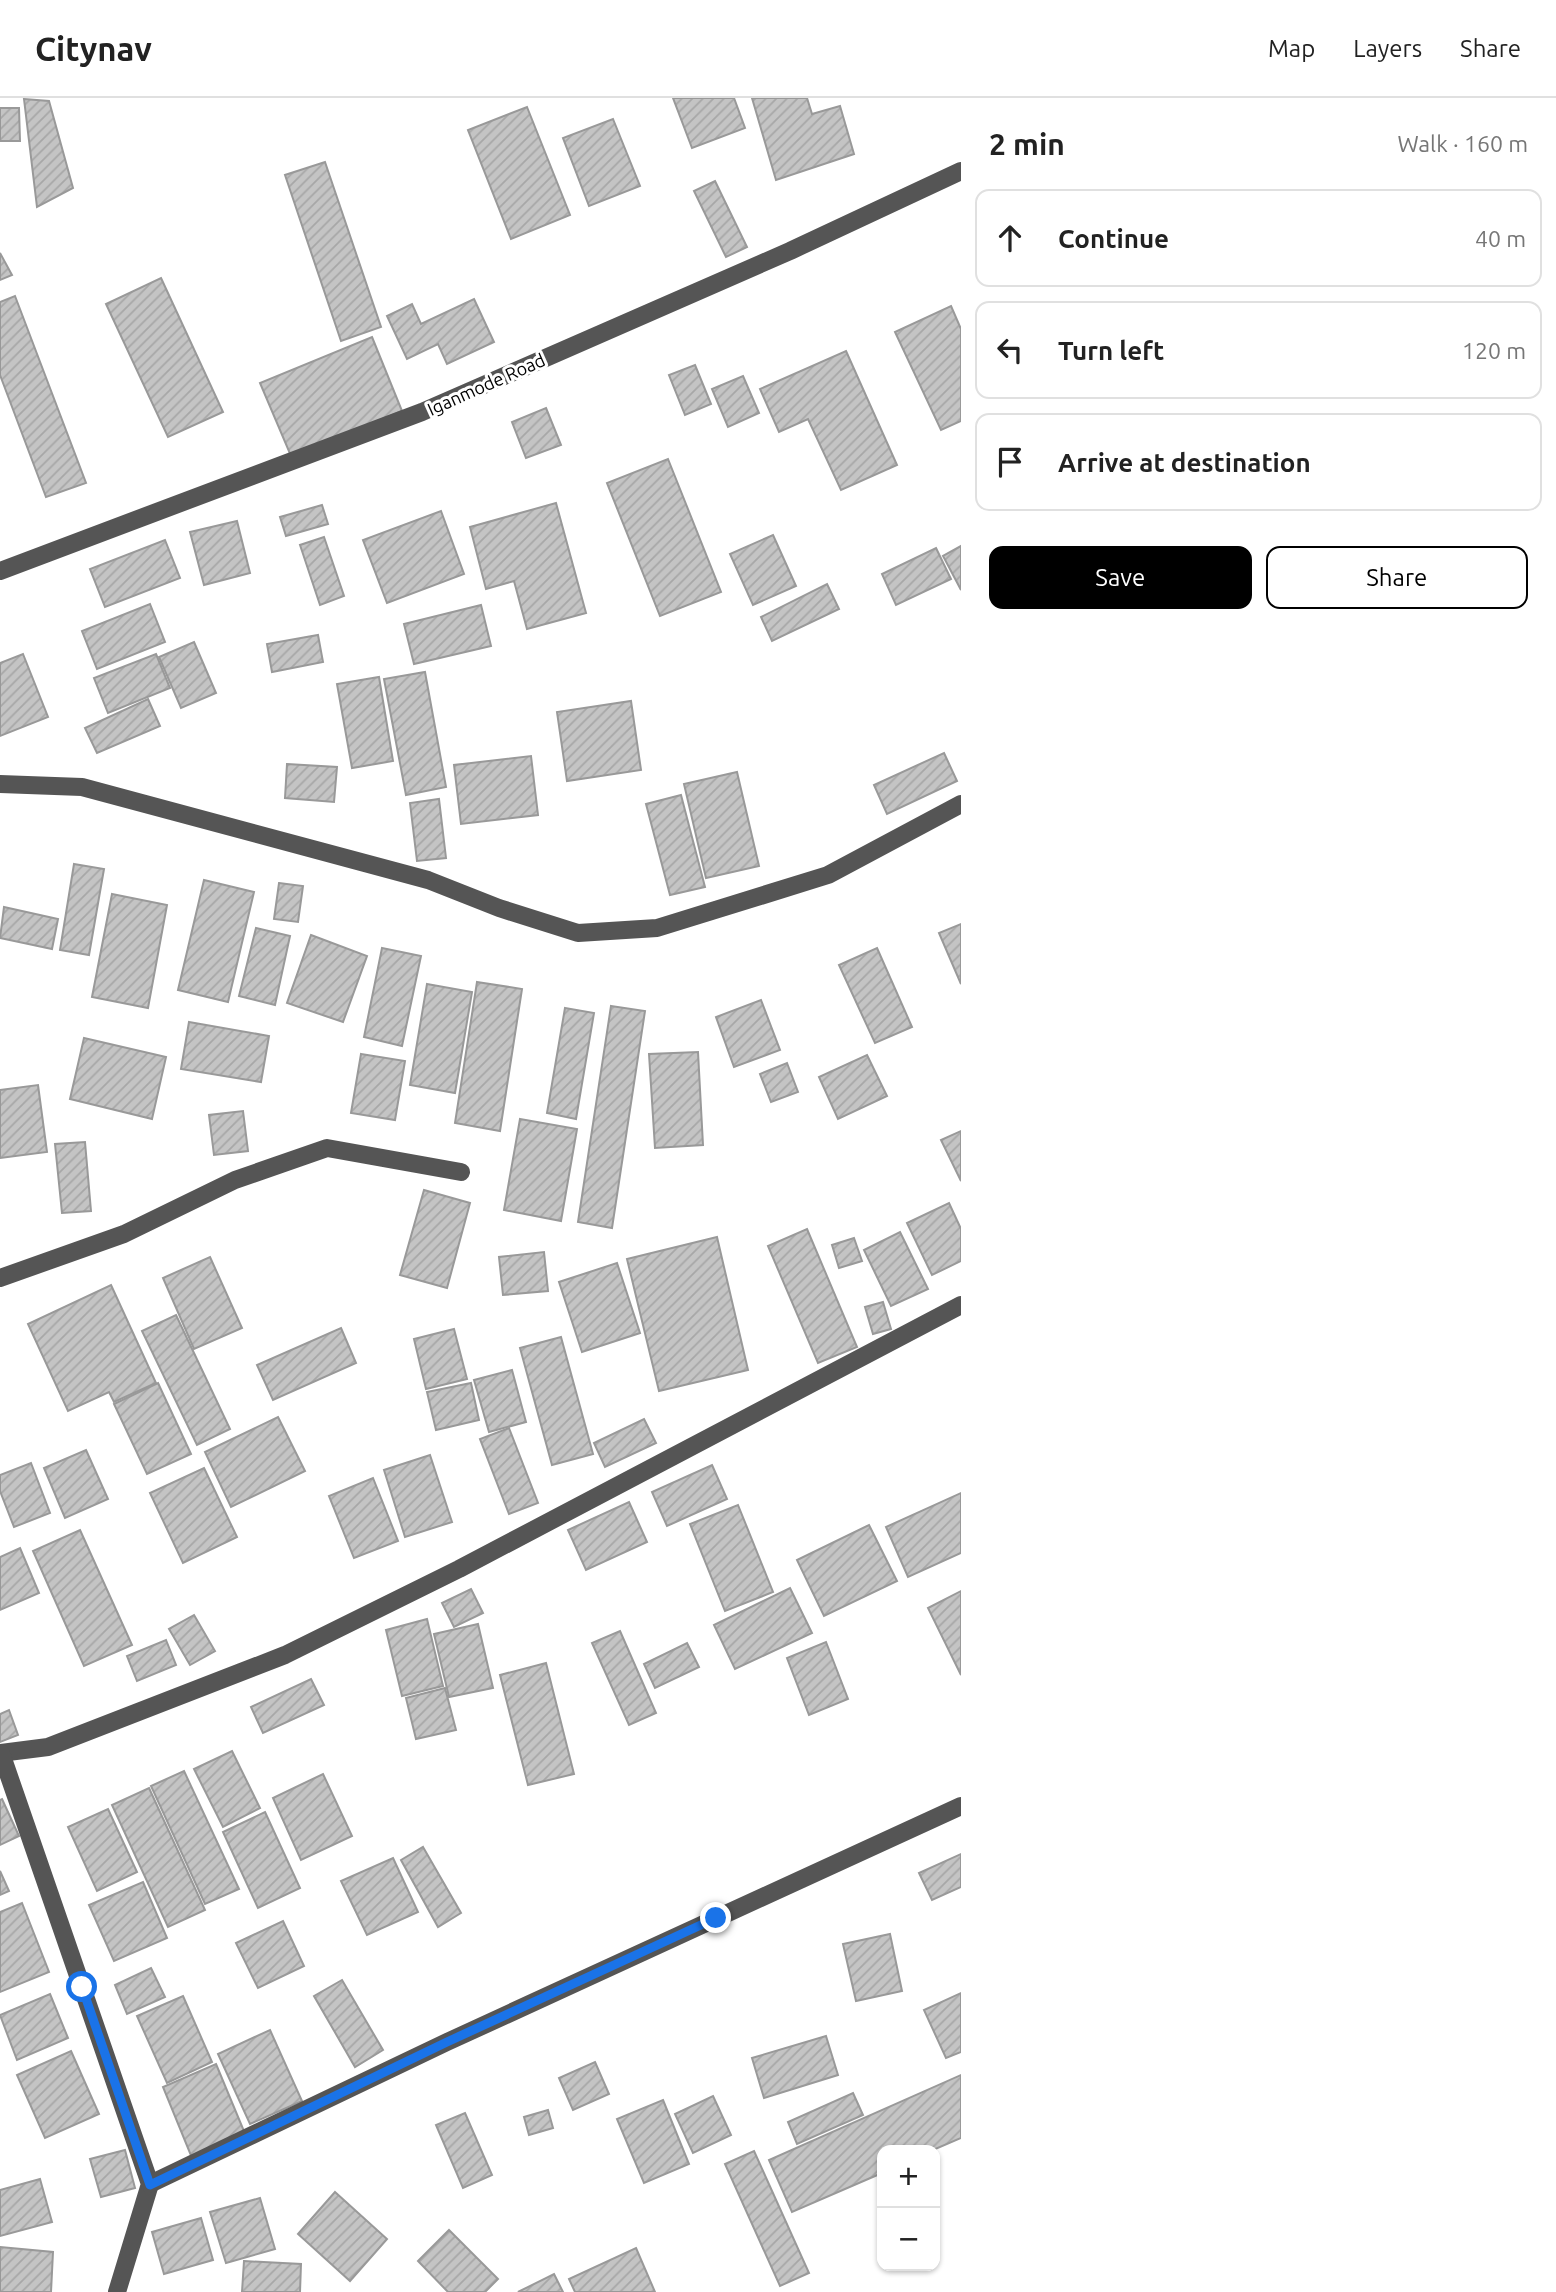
<!DOCTYPE html>
<meta charset="utf-8">
<style>
body{margin:0;font-family:Ubuntu,sans-serif;background:#f6f6f6;color:#222}
.controls{position:absolute;right:21px;bottom:21px;display:grid;overflow:hidden;border-radius:14px;box-shadow:0 2px 5px #0004}
.controls button{width:63px;height:63px;display:grid;place-items:center;padding:0;border:0;border-bottom:2px solid #e0e0e0;background:#fff;color:#222;font:35px sans-serif}
.stop{position:absolute;width:21px;height:21px;margin:-16px;border:5px solid #1a73e8;border-radius:50%;background:#fff}
.stop.end{background:#1a73e8;border-color:#fff;box-shadow:0 2px 7px #0008}
.list{margin:0;padding:0;list-style:none}
h2{display:flex;justify-content:space-between;align-items:center;height:91px;margin:0;padding:0 28px;font-size:30px}
h2 small{font-size:23px;font-weight:400;color:#767676}
.list li{display:grid;grid-template-columns:46px 1fr auto;gap:21px;align-items:center;box-sizing:border-box;height:98px;margin:0 14px 14px;padding:0 14px;border:2px solid #e0e0e0;border-radius:14px}
.list b{display:block;font-size:26px;white-space:nowrap}
.list em{font-size:23px;font-style:normal;color:#767676}
.actions{display:flex;gap:14px;padding:21px 28px}
.actions a{flex:1;padding:16px 0;border:2px solid #000;border-radius:14px;text-align:center;font-size:24px;color:#000}
.actions .main{background:#000;color:#fff}
.icon{flex:none;width:38px;height:38px;fill:none;stroke:currentColor;stroke-width:2;stroke-linecap:round;stroke-linejoin:round}
.map{position:relative;flex:none;width:961px;height:2194px;overflow:hidden}
header{display:flex;align-items:center;gap:42px;box-sizing:border-box;height:98px;padding:0 35px;background:#fff;border-bottom:2px solid #e0e0e0}
header strong{font-size:33px}
nav{display:flex;gap:38px;margin-inline-start:auto;font-size:24px}
main{display:flex}
aside{flex:1;background:#fff}
.map>svg:first-child{display:block}
</style>
<header>
<strong>Citynav</strong>
<nav><a>Map</a><a>Layers</a><a>Share</a></nav>
</header>
<main>
<div class="map">
<svg width="961" height="2194" viewBox="0 0 961 2194">
<defs>
<pattern id="building-hatch" width="6" height="6" patternUnits="userSpaceOnUse" patternTransform="scale(1.75)"><rect width="6" height="6" fill="#c4c4c4"/><path d="M-1 1l2-2M0 6l6-6M5 7l2-2" fill="none" stroke="#a7a7a7"/></pattern>
</defs>
<rect width="100%" height="100%" fill="#fff"/>
<g fill="url(#building-hatch)" stroke="#999" stroke-width="2">
<path d="M673,0H734L745,30L692,50Z"/>
<path d="M752,0H807L812,16L840,8L854,56L776,82Z"/>
<path d="M24,1L49,3L73,90L37,109Z"/>
<path d="M527,9L570,117L511,141L468,32Z"/>
<path d="M0,10H19L20,43H0Z"/>
<path d="M613,21L640,88L589,108L563,40Z"/>
<path d="M325,64L381,229L341,243L285,77Z"/>
<path d="M715,83L747,149L726,159L694,93Z"/>
<path d="M0,155L12,177L0,182Z"/>
<path d="M161,180L223,314L168,339L106,206Z"/>
<path d="M15,198L86,385L46,399L0,277V204Z"/>
<path d="M474,201L494,244L447,266L438,246L407,261L387,218L412,206L421,226Z"/>
<path d="M951,208L961,231V323L941,332L895,234Z"/>
<path d="M372,239L402,313L291,358L260,285Z"/>
<path d="M846,253L897,367L841,392L808,321L779,334L760,291Z"/>
<path d="M695,267L711,306L685,317L669,277Z"/>
<path d="M743,278L759,315L728,329L712,291Z"/>
<path d="M546,310L561,347L526,360L512,324Z"/>
<path d="M668,361L721,494L660,518L607,385Z"/>
<path d="M556,405L586,515L527,531L514,483L486,491L470,429Z"/>
<path d="M322,407L328,426L286,438L280,419Z"/>
<path d="M441,413L464,476L387,505L363,442Z"/>
<path d="M237,423L250,475L204,487L190,434Z"/>
<path d="M773,437L796,488L753,507L730,456Z"/>
<path d="M324,439L344,498L320,507L300,447Z"/>
<path d="M165,442L180,480L105,509L90,471Z"/>
<path d="M961,448V492L943,458Z"/>
<path d="M936,450L951,481L896,507L882,476Z"/>
<path d="M827,486L839,511L772,543L761,519Z"/>
<path d="M150,506L165,544L97,571L82,533Z"/>
<path d="M481,507L491,548L414,566L404,526Z"/>
<path d="M318,537L323,564L272,574L267,546Z"/>
<path d="M194,544L216,595L181,610L159,559Z"/>
<path d="M23,556L48,619L0,638V565Z"/>
<path d="M156,556L170,590L108,615L94,580Z"/>
<path d="M425,574L446,689L406,697L384,581Z"/>
<path d="M379,579L393,663L352,670L337,586Z"/>
<path d="M148,601L160,628L97,655L85,630Z"/>
<path d="M631,603L641,672L567,683L557,614Z"/>
<path d="M944,655L957,683L887,716L874,687Z"/>
<path d="M531,658L538,717L461,726L454,667Z"/>
<path d="M287,666L337,669L334,704L285,700Z"/>
<path d="M737,674L759,768L706,780L684,686Z"/>
<path d="M681,697L705,789L670,797L646,706Z"/>
<path d="M439,701L446,760L417,763L410,705Z"/>
<path d="M74,766L104,771L89,857L60,852Z"/>
<path d="M204,782L254,794L228,904L178,892Z"/>
<path d="M279,785L303,788L298,824L274,821Z"/>
<path d="M112,796L167,807L148,910L92,899Z"/>
<path d="M4,809L58,821L52,851L0,840Z"/>
<path d="M961,826V886L939,835Z"/>
<path d="M256,830L290,838L275,907L239,898Z"/>
<path d="M311,837L367,858L343,924L287,905Z"/>
<path d="M382,850L421,858L402,948L364,939Z"/>
<path d="M877,850L912,929L875,945L839,867Z"/>
<path d="M477,884L522,891L500,1033L455,1025Z"/>
<path d="M427,886L472,894L455,995L410,987Z"/>
<path d="M761,902L780,952L734,969L716,919Z"/>
<path d="M611,908L645,913L612,1130L578,1124Z"/>
<path d="M565,910L594,915L576,1021L547,1015Z"/>
<path d="M189,924L269,938L261,984L181,971Z"/>
<path d="M84,940L166,959L152,1021L70,1001Z"/>
<path d="M698,954L703,1047L655,1050L649,956Z"/>
<path d="M361,956L405,963L395,1022L351,1015Z"/>
<path d="M867,957L887,998L838,1021L819,979Z"/>
<path d="M787,965L798,994L771,1004L760,976Z"/>
<path d="M38,987L47,1054L0,1060V992Z"/>
<path d="M243,1013L248,1053L214,1057L209,1017Z"/>
<path d="M520,1021L577,1031L561,1123L504,1112Z"/>
<path d="M961,1033V1083L941,1042Z"/>
<path d="M85,1044L91,1113L62,1115L55,1046Z"/>
<path d="M424,1092L470,1105L447,1190L400,1177Z"/>
<path d="M949,1105L961,1131V1163L932,1177L907,1125Z"/>
<path d="M807,1131L857,1249L818,1265L768,1148Z"/>
<path d="M900,1134L928,1191L891,1208L864,1152Z"/>
<path d="M717,1139L748,1272L659,1293L627,1161Z"/>
<path d="M854,1140L862,1163L839,1170L832,1147Z"/>
<path d="M544,1154L548,1193L503,1197L499,1159Z"/>
<path d="M210,1159L242,1230L194,1251L163,1180Z"/>
<path d="M617,1165L640,1235L582,1254L559,1184Z"/>
<path d="M111,1187L156,1285L114,1304L109,1294L68,1313L28,1226Z"/>
<path d="M883,1204L891,1231L873,1236L865,1209Z"/>
<path d="M176,1217L230,1331L197,1347L142,1233Z"/>
<path d="M341,1230L356,1265L273,1302L257,1267Z"/>
<path d="M454,1231L467,1281L426,1291L414,1241Z"/>
<path d="M561,1239L593,1356L552,1367L520,1250Z"/>
<path d="M512,1272L526,1324L489,1334L474,1282Z"/>
<path d="M158,1285L191,1356L147,1376L114,1306Z"/>
<path d="M471,1285L479,1322L436,1332L427,1294Z"/>
<path d="M278,1319L305,1373L231,1409L205,1354Z"/>
<path d="M644,1321L656,1345L605,1369L594,1345Z"/>
<path d="M509,1330L538,1405L509,1416L480,1341Z"/>
<path d="M86,1352L108,1401L65,1420L44,1370Z"/>
<path d="M430,1357L452,1424L405,1439L384,1372Z"/>
<path d="M31,1365L50,1415L14,1429L0,1393V1377Z"/>
<path d="M712,1367L727,1401L667,1428L652,1394Z"/>
<path d="M204,1370L237,1439L183,1465L150,1395Z"/>
<path d="M373,1380L398,1443L354,1460L329,1398Z"/>
<path d="M961,1395V1455L908,1479L886,1429Z"/>
<path d="M629,1404L647,1444L586,1472L568,1432Z"/>
<path d="M738,1407L773,1494L725,1513L690,1426Z"/>
<path d="M869,1427L897,1483L824,1518L797,1462Z"/>
<path d="M80,1432L132,1547L84,1568L33,1453Z"/>
<path d="M20,1450L39,1495L0,1512V1459Z"/>
<path d="M790,1490L812,1535L735,1571L714,1527Z"/>
<path d="M471,1491L483,1515L454,1529L442,1505Z"/>
<path d="M961,1493V1577L928,1510Z"/>
<path d="M194,1517L215,1553L190,1567L169,1531Z"/>
<path d="M427,1521L443,1588L402,1598L386,1532Z"/>
<path d="M478,1526L493,1590L449,1599L434,1536Z"/>
<path d="M620,1533L656,1615L629,1627L592,1545Z"/>
<path d="M166,1542L176,1567L137,1583L127,1558Z"/>
<path d="M826,1544L848,1601L809,1617L787,1560Z"/>
<path d="M687,1545L699,1569L655,1590L644,1566Z"/>
<path d="M546,1565L574,1676L528,1687L500,1577Z"/>
<path d="M311,1581L324,1607L263,1635L251,1609Z"/>
<path d="M445,1590L456,1632L416,1641L406,1600Z"/>
<path d="M9,1612L18,1637L0,1644V1616Z"/>
<path d="M232,1653L260,1710L223,1729L194,1671Z"/>
<path d="M184,1673L239,1791L205,1806L151,1688Z"/>
<path d="M323,1676L352,1738L301,1762L273,1700Z"/>
<path d="M149,1690L205,1812L168,1829L112,1707Z"/>
<path d="M2,1701L19,1738L0,1747V1702Z"/>
<path d="M108,1711L137,1774L97,1793L68,1729Z"/>
<path d="M265,1714L300,1790L258,1810L223,1734Z"/>
<path d="M423,1749L461,1815L438,1829L401,1762Z"/>
<path d="M961,1756V1789L932,1802L919,1775Z"/>
<path d="M393,1760L418,1814L367,1837L341,1783Z"/>
<path d="M0,1773L9,1793L0,1797Z"/>
<path d="M143,1784L167,1840L114,1863L89,1807Z"/>
<path d="M22,1805L49,1874L0,1894V1814Z"/>
<path d="M283,1823L304,1868L258,1890L236,1845Z"/>
<path d="M890,1836L902,1893L856,1903L843,1846Z"/>
<path d="M151,1870L165,1899L127,1916L115,1887Z"/>
<path d="M342,1882L383,1952L355,1969L314,1898Z"/>
<path d="M961,1895V1954L946,1960L924,1912Z"/>
<path d="M50,1896L68,1940L17,1962L0,1917Z"/>
<path d="M183,1898L212,1964L167,1985L137,1918Z"/>
<path d="M270,1932L302,2003L250,2026L218,1956Z"/>
<path d="M826,1938L838,1977L764,2000L752,1960Z"/>
<path d="M71,1953L99,2016L45,2040L17,1977Z"/>
<path d="M595,1964L609,1996L573,2012L559,1980Z"/>
<path d="M216,1966L246,2038L192,2060L163,1989Z"/>
<path d="M961,1977V2040L933,2052H882V2075L792,2114L769,2062Z"/>
<path d="M853,1995L863,2017L797,2046L788,2024Z"/>
<path d="M713,1998L731,2037L693,2055L675,2016Z"/>
<path d="M663,2002L689,2066L644,2085L617,2021Z"/>
<path d="M548,2012L553,2030L529,2037L524,2019Z"/>
<path d="M465,2015L492,2077L463,2090L436,2027Z"/>
<path d="M125,2052L135,2090L101,2099L90,2061Z"/>
<path d="M754,2053L809,2175L780,2188L725,2066Z"/>
<path d="M40,2081L52,2124L0,2138V2092Z"/>
<path d="M335,2094L387,2141L350,2183L298,2136Z"/>
<path d="M260,2100L275,2151L226,2165L210,2114Z"/>
<path d="M201,2120L213,2162L164,2176L152,2134Z"/>
<path d="M449,2132L498,2181L485,2194H448L418,2163Z"/>
<path d="M0,2149L53,2154L51,2194H0Z"/>
<path d="M636,2150L655,2194H575L569,2181Z"/>
<path d="M244,2163L301,2166L300,2194H242Z"/>
<path d="M554,2176L563,2194H518Z"/>
</g>
<g fill="none" stroke-linecap="round" stroke-linejoin="round">
<g stroke="#555" stroke-width="18">
<path d="M0,473L422,314L790,153L961,73"/>
<path d="M0,686L82,689L428,782L499,810L578,835L657,830L828,777L961,706"/>
<path d="M0,1180L124,1136L235,1082L327,1050L461,1074"/>
<path d="M0,1655L48,1649L285,1557L459,1471L961,1207"/>
<path d="M1,1655L150,2086L117,2194"/>
<path d="M150,2086L447,1944L961,1708"/>
</g>
</g>
<g fill="none" stroke-linecap="round" stroke-linejoin="round">
<path stroke="#1a73e8" stroke-width="9" d="M82,1889L150,2087L447,1944L716,1820"/>
</g>
<g text-anchor="middle" dominant-baseline="central" stroke-width="6" stroke-linejoin="round" paint-order="stroke">
<g font-size="18" fill="#000" stroke="#fff">
<text transform="translate(486 286) rotate(-24)">Iganmode Road</text>
</g>
</g>
</svg>
<div class="controls">
<button>+</button>
<button>−</button>
</div>
<div class="stop" style="left:82px;top:1889px"></div>
<div class="stop end" style="left:716px;top:1820px"></div>
</div>
<aside>
<h2>2 min<small>Walk · 160 m</small></h2>
<ul class="list">
<li><svg class="icon" aria-label="ahead" viewBox="0 0 24 24"><path d="M12 20V5M6 11l6-6 6 6"/></svg><div><b>Continue</b></div><em>40 m</em></li>
<li><svg class="icon" aria-label="left" viewBox="0 0 24 24"><path d="M17 20v-9H6M10 6l-5 5 5 5"/></svg><div><b>Turn left</b></div><em>120 m</em></li>
<li><svg class="icon" aria-label="arrive" viewBox="0 0 24 24"><path d="M6 21V4h12l-3 4 3 4H6"/></svg><div><b>Arrive at destination</b></div></li>
</ul>
<div class="actions"><a class="main">Save</a><a>Share</a></div>
</aside>
</main>
